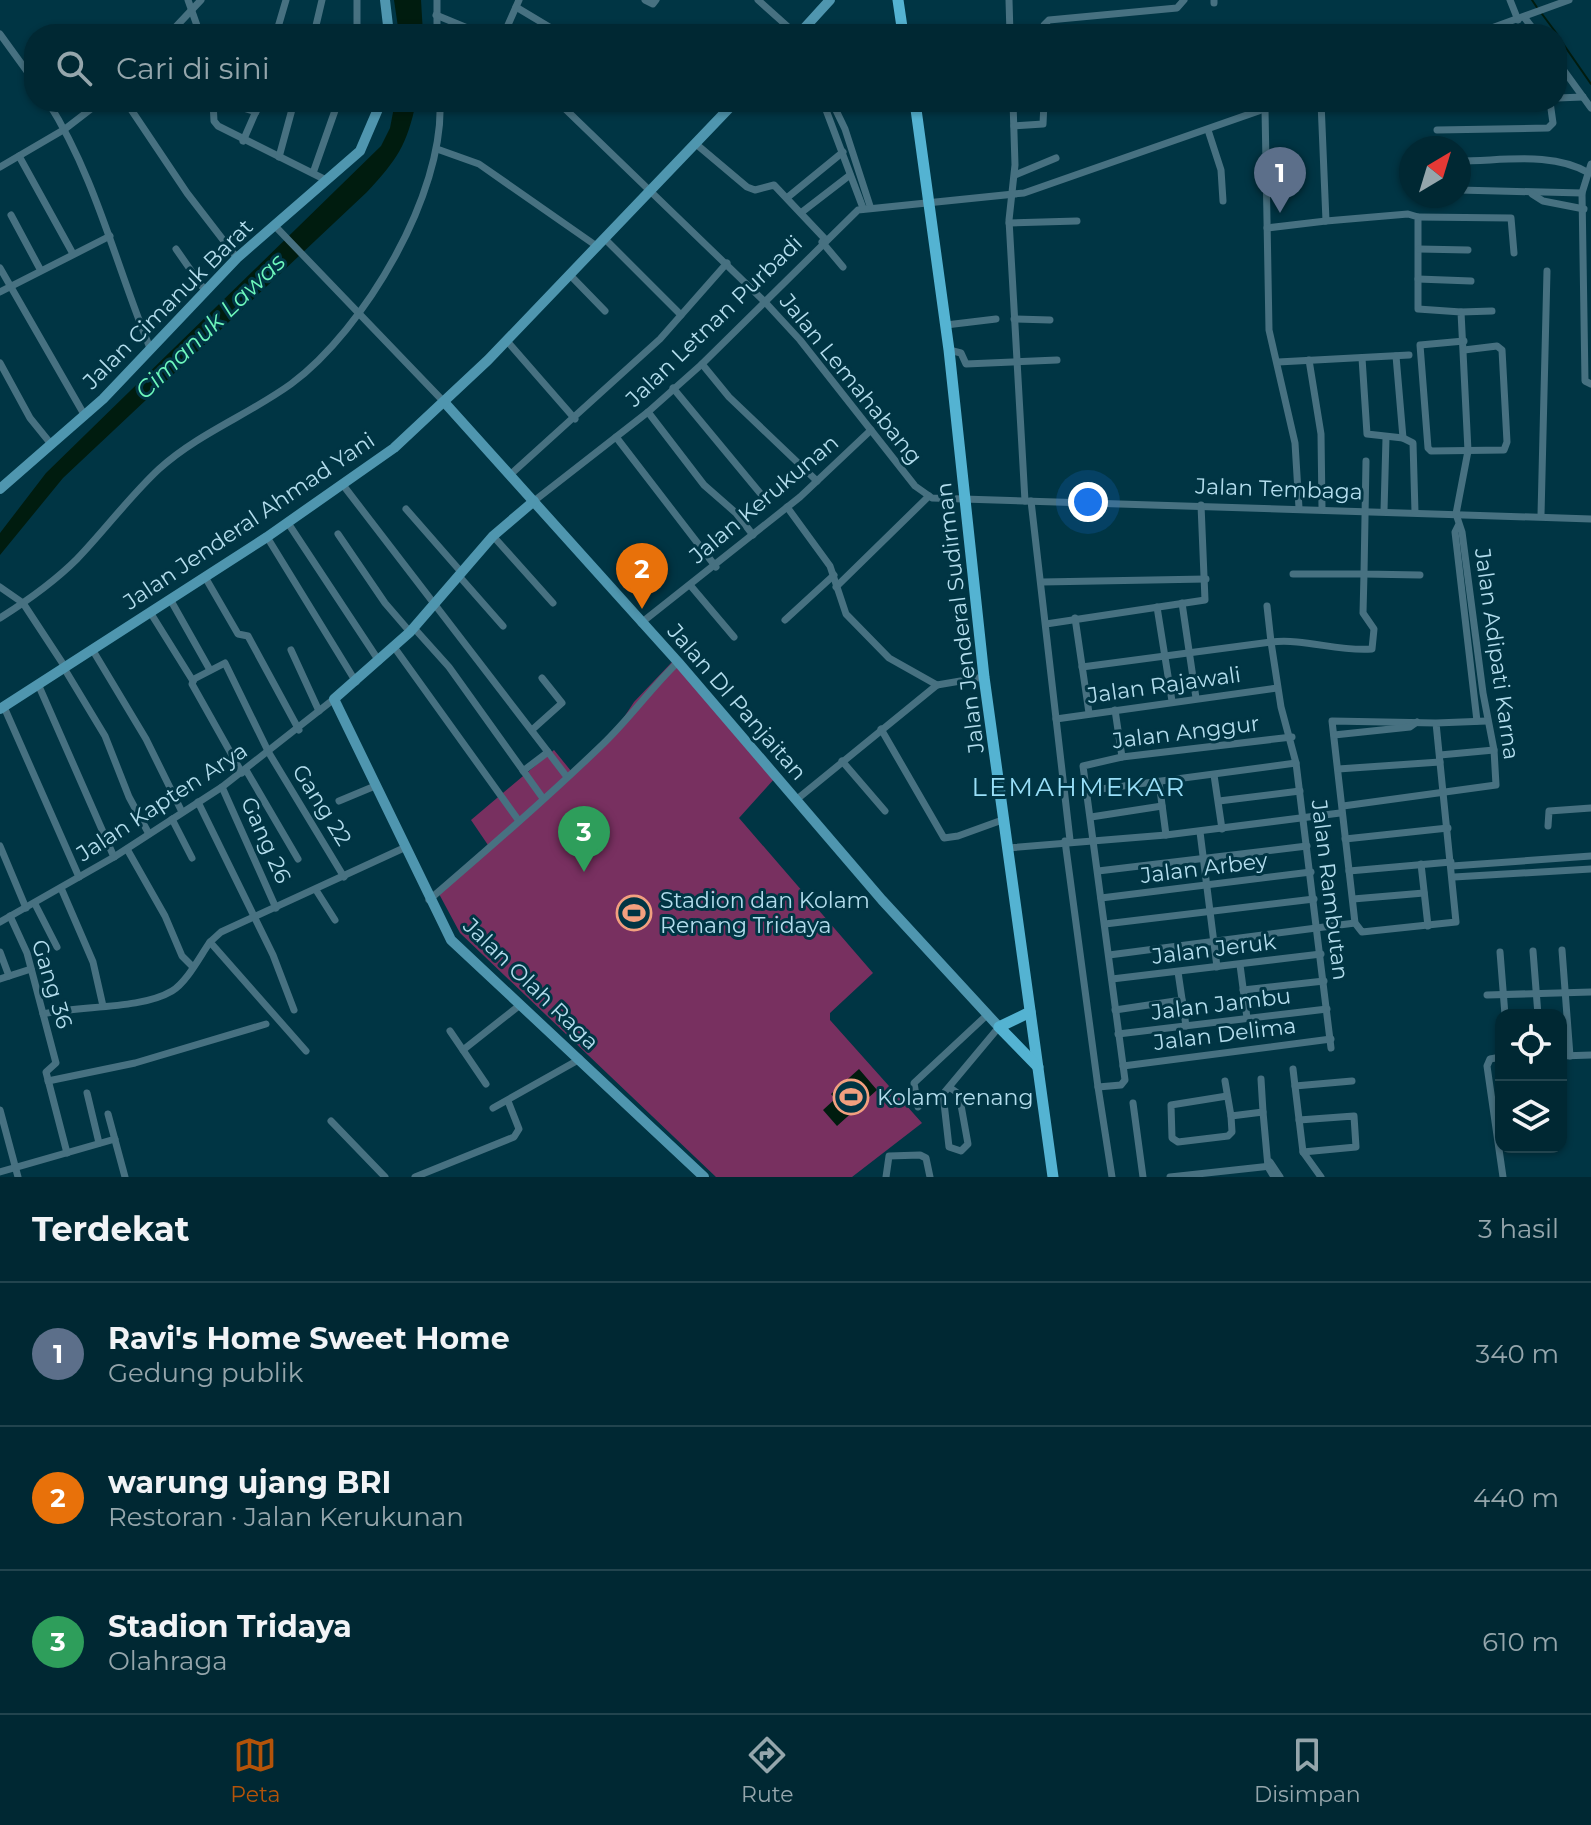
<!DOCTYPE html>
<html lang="id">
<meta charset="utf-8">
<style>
body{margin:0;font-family:Montserrat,sans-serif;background:#0a303b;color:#f1f3f6}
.controls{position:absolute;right:24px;bottom:24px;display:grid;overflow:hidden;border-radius:16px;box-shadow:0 2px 6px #0004}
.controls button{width:72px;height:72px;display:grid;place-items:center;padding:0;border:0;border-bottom:2px solid #22444e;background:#002833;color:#f1f3f6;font:40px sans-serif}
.compass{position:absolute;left:1399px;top:136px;width:72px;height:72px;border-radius:50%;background:#002833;box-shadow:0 2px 6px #0004;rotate:38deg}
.you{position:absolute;left:1088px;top:502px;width:28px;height:28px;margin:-20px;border:6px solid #fff;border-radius:50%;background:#1a73e8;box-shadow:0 0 0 12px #1a73e833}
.badge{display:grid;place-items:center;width:52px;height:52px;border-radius:50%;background:#b45309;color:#fff;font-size:26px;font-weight:700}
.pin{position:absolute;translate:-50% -66px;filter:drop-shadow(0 2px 4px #0008)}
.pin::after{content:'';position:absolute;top:42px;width:28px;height:24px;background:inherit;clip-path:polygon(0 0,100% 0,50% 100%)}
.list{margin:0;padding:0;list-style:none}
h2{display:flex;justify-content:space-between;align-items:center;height:104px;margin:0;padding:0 32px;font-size:34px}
h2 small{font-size:26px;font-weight:400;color:#95a6ac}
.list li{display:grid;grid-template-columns:52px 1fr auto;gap:24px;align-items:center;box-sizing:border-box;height:144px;padding:0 32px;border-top:2px solid #22444e}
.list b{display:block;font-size:30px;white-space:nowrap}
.list p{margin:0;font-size:26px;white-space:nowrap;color:#95a6ac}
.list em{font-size:26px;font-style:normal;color:#95a6ac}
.icon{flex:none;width:44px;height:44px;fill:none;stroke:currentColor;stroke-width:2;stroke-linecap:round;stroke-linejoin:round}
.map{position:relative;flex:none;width:1591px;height:1177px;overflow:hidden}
.search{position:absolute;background:#002833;box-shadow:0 2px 6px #0004;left:24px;right:24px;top:24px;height:88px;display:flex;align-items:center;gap:20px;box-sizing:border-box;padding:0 28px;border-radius:32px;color:#95a6ac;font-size:30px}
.sheet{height:536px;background:#002833}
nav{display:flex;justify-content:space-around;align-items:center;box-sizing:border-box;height:112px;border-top:2px solid #22444e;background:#002833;font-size:22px;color:#95a6ac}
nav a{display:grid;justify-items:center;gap:4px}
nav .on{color:#b45309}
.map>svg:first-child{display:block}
</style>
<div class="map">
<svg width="1591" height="1177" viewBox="0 0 1591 1177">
<rect width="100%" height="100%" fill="#003544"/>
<path fill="#783060" d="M672,662L775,778L739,818L873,973L830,1013V1020L922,1123L852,1177H716L460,933L438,892L490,848L471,820L554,750L571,771L615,731L634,702Z"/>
<g fill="#001c0f">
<path d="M394,0H421L423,34H399Z"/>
<path d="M395,102H416C407,145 397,160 367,192L63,478L0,555V533L46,473L381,146L390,128Z"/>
<path d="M859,1069L877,1090L837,1126L823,1110L835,1099L831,1094Z"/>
</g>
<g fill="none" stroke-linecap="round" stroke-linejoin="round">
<g stroke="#001c0f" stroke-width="2">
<path d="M1532,0L1538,9"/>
<path d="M1542,14L1557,34"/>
<path d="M1557,35L1591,84"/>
</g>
<g stroke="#477181" stroke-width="7">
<path d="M188,0L200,34"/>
<path d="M437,0V34"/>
<path d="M645,0L653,4L656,0"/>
<path d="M758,0L796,34"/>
<path d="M1009,0L1010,34"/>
<path d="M1214,0V3"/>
<path d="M1510,0L1518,20"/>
<path d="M516,7L561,34"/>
<path d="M436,15L482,34"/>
<path d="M1524,17L1537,34"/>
<path d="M68,28L73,34"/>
<path d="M0,34L34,81"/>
<path d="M169,34L201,0"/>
<path d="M276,34L286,0"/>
<path d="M314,34L322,0"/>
<path d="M357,34V0"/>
<path d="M504,34L519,0"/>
<path d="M1043,34L1044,25L1049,20L1177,8L1184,0"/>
<path d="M1475,34L1569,0"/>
<path d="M1557,61L1591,108"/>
<path d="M1557,98L1583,97"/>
<path d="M48,102C96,178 116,266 150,348"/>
<path d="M126,102L187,193L237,258"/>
<path d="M213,102L214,121L218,126L326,180"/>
<path d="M224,102L256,112"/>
<path d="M558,102L765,302L800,340L915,486L932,498L1591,519"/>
<path d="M823,102L863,208"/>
<path d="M832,102L845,129L870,206"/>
<path d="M1013,102L1015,165L1009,220L1025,501"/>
<path d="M1321,102L1326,221L1408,214L1418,217V309L1461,312L1468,451L1456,514L1462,532L1483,693L1494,750L1496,785L1343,806"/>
<path d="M1265,109L1269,330L1295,443L1299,508"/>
<path d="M1014,126L1043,124L1044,102"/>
<path d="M1208,130L1221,170L1223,201"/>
<path d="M1437,130L1548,128L1553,123L1550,102"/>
<path d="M243,141L260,102"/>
<path d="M696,144L747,187L755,190L774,185L825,239"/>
<path d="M437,149L479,164L598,247"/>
<path d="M19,156L72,252"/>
<path d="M279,157L294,102"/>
<path d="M1459,161C1502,161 1552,151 1589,173"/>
<path d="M1591,164L1582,193L1585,381L1591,384"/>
<path d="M0,167L65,129L100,102"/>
<path d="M313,173L338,102"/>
<path d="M1015,175L1056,158"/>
<path d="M1459,190L1582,193"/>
<path d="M1532,194L1543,201L1584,209"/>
<path d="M788,197L843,152"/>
<path d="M802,212L850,175"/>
<path d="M11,215L40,269"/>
<path d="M1418,217L1511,218L1514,253"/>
<path d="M1009,223L1077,221"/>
<path d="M275,226L445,403"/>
<path d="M1267,228L1326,221"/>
<path d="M605,239L681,315"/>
<path d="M822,242L843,267"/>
<path d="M176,249L206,292"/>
<path d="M1419,249L1468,250"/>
<path d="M0,268L85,416"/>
<path d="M570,275L605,311"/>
<path d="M1418,279L1471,281"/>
<path d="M0,292L110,236"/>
<path d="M1461,312L1492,311"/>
<path d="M1014,319L1050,320"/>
<path d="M946,325L996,319"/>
<path d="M507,341L575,419"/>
<path d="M1464,341L1420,345L1428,448L1431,451L1504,450L1507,442L1502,350L1497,346L1464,350"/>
<path d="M949,350L961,353L966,364L1057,360"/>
<path d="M1396,356L1403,438"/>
<path d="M1362,358L1367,434L1403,438L1413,443L1415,512"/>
<path d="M1309,360L1321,434L1322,508"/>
<path d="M1278,362L1409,355"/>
<path d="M0,363L30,418L51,444"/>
<path d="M702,364L729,397L817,481"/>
<path d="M673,388L760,493"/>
<path d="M648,412L704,485L736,513L753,535"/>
<path d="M616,437L716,567"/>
<path d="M1366,461L1364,574L1420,575"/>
<path d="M510,475L660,339L727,263"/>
<path d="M343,485L548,752L523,771"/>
<path d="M534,501L648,412L702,364L858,210L1024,193L1284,102"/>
<path d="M1031,501L1070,840"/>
<path d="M787,507L830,566L846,614L889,658L937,685"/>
<path d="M406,509L462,573"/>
<path d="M1384,511L1386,438"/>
<path d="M1541,515L1547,271"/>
<path d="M288,523L379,661"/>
<path d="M1458,526L1455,532L1477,721"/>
<path d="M338,534L385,603L410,632"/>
<path d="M493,536L553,603"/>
<path d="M267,537L356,682"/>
<path d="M459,576L503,626"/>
<path d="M205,577L238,634L248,636L299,730"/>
<path d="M1042,582L1206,579"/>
<path d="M690,585L734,637"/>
<path d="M0,587L23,603L65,667"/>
<path d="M836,587L929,496"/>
<path d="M170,599L210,670"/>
<path d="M1182,603L1196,698"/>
<path d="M1267,606L1271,642C1305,638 1338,652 1372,649L1374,629L1363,613L1364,574H1293"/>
<path d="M1157,607L1172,701"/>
<path d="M150,612L193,681"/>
<path d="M0,618C27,601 54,582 77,559C105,530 129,497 159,469C199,433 248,415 291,384C365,329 444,194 440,102"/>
<path d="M1075,618L1089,713"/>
<path d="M785,620L834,575"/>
<path d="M641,623L800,497L871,430"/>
<path d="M1046,624L1205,600L1201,505"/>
<path d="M414,628L449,667L542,797"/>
<path d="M394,647L519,821"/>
<path d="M92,649L146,739L182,812"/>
<path d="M291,650L319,711"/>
<path d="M1082,667L1271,642L1281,707L1296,763L1331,1048"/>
<path d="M64,668L105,736L129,797L149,834"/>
<path d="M38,684L114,857"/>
<path d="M4,707L79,877"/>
<path d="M1115,710L1122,757"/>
<path d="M1056,719L1277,688"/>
<path d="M1436,723L1332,721L1355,923L1362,932L1456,922L1436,723L1487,721"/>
<path d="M533,729L562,703L542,678"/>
<path d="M881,729L944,838L958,836L1005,819"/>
<path d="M1334,735L1410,727L1417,722"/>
<path d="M548,752L567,777"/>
<path d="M1440,755L1494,750"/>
<path d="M842,761L885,811"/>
<path d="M1338,769L1440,762"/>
<path d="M246,770L298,859"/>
<path d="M242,773L192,684L194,679L225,663L269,753L344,877"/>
<path d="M1214,775L1222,829"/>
<path d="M1159,782L1166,835"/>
<path d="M222,787L276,908"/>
<path d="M1086,791L1296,763"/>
<path d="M796,800L937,685L984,677"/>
<path d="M339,801L375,786"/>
<path d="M1219,801L1300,791"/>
<path d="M198,802L273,955L294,1010"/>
<path d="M1091,817L1162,806"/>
<path d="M172,819L192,858"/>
<path d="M1548,826L1549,811L1591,808"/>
<path d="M1200,832L1217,967"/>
<path d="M1345,839L1448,828"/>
<path d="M1065,841L1098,1087L1121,1085L1125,1080L1083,766L1122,757L1292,737"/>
<path d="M0,846L26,908"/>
<path d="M1008,848L1166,835L1340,813"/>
<path d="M127,849L165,916L182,956L192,966"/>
<path d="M1421,864L1428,926"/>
<path d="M1452,866L1591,856"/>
<path d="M1098,871L1307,846"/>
<path d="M1349,871L1451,862"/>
<path d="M1454,877L1591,869"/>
<path d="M61,888L93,962L103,1006"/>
<path d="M316,890L335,920"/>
<path d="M1101,898L1311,872"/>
<path d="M1353,899L1424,893"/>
<path d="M429,900C488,849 547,798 603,744C630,718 651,688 678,662"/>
<path d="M35,904L57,947"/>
<path d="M10,916L27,953L56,1063L46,1072L67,1153"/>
<path d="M0,922L114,857L222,787L334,699"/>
<path d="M1105,924L1314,899"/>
<path d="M1562,950L1570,1056"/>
<path d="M1533,951L1538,1015"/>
<path d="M0,952L9,976"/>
<path d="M1500,952L1505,1015"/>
<path d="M1109,955L1355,923"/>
<path d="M1240,965L1247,1018"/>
<path d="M1178,972L1186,1026"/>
<path d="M0,979L31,969"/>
<path d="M1112,979L1321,954"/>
<path d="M1243,990L1324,981"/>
<path d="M1487,995L1591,992"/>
<path d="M1115,1010L1182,1000"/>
<path d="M43,1014C80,1005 140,1010 172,991C187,982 200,956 210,942"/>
<path d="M450,1031L486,1084"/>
<path d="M1118,1034L1327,1009"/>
<path d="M463,1050L520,1005"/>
<path d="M306,1051L210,942L221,932L406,847"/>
<path d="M1561,1056L1591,1055"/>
<path d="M1501,1057L1490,1059L1487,1066L1503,1177"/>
<path d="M1123,1066L1331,1039"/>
<path d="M1293,1069L1295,1086"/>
<path d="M1261,1079L1263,1112"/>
<path d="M48,1081L135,1063L266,1024"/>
<path d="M1225,1081L1231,1116L1263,1112L1268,1167L1274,1177"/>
<path d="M949,1087L959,1094L968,1144L961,1151L949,1147L943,1094L999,1027"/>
<path d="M1098,1087L1112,1177"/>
<path d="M87,1093L99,1143"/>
<path d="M1227,1096L1171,1105L1172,1138L1178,1142L1228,1136L1232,1132L1231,1116"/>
<path d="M1133,1103L1143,1177"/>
<path d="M918,1107L914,1083L987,1015"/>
<path d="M493,1108L580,1059"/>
<path d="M0,1110L18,1177"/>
<path d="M108,1114L125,1177"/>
<path d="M1299,1120L1354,1116L1356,1147L1303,1152"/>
<path d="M331,1121L385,1177"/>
<path d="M1270,1162L1280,1177"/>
<path d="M0,1172L115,1139"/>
<path d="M415,1177L514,1137L519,1129L508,1101"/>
<path d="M886,1177L889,1156L920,1155L926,1158L930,1177"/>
<path d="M1170,1177L1271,1166"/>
<path d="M1321,1177L1303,1152L1295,1086L1352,1081"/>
</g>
<g stroke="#4f96af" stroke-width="10">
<path d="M385,0L389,34"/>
<path d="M799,34L830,0"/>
<path d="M445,403L678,662L882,900L999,1027"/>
<path d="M0,489L103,399L237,258L360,151L381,102"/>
<path d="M534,501L493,536L410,632L334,699L451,940L704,1177"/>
<path d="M0,709L267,537L394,448L488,360L735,102"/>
</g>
<g stroke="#54b3d2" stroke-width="11">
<path d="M898,0L903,34"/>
<path d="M915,102L949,350L984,677L1053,1177"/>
<path d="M1030,1012L999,1027L1038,1067"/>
</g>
</g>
<defs>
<g id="stadium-ring" transform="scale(1.8)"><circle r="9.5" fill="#003544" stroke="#f2a07f" stroke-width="1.5"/><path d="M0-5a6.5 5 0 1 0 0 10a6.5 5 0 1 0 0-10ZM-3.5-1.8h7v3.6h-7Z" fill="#f2a07f"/></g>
</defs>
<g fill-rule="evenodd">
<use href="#stadium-ring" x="634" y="913"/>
<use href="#stadium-ring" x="851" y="1097"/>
</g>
<g text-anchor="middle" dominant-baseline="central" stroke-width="6" stroke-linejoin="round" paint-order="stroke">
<g font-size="22" fill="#b3dded" stroke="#003544">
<text transform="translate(168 304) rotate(-45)">Jalan Cimanuk Barat</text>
<text transform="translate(714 321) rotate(-44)">Jalan Letnan Purbadi</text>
<text transform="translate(851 379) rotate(51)">Jalan Lemahabang</text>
<text transform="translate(1279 489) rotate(2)">Jalan Tembaga</text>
<text transform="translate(764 499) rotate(-40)">Jalan Kerukunan</text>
<text transform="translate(249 521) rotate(-34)">Jalan Jenderal Ahmad Yani</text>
<text transform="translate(960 618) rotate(-97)">Jalan Jenderal Sudirman</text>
<text transform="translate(1497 654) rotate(82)">Jalan Adipati Karna</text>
<text transform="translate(1164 685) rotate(-8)">Jalan Rajawali</text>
<text transform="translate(737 702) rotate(49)">Jalan DI Panjaitan</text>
<text transform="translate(1186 732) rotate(-7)">Jalan Anggur</text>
<text transform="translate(162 802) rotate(-33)">Jalan Kapten Arya</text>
<text transform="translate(322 805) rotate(58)">Gang 22</text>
<text transform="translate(266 840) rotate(66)">Gang 26</text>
<text transform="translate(1204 868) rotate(-7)">Jalan Arbey</text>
<text transform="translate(1330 890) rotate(83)">Jalan Rambutan</text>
<text transform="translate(1214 949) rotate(-7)">Jalan Jeruk</text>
<text transform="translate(52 984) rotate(73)">Gang 36</text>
<text transform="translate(531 984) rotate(44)">Jalan Olah Raga</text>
<text transform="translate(1221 1004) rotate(-7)">Jalan Jambu</text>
<text transform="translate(1225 1034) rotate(-7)">Jalan Delima</text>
</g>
<g font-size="22" fill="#b3dded" stroke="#003544" text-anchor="start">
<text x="660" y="900">Stadion dan Kolam<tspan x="660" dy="25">Renang Tridaya</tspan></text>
<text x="877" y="1097">Kolam renang</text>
</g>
<g font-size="24" font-style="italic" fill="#6df7bc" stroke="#003544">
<text transform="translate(210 326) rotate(-44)">Cimanuk Lawas</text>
</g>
<g font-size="26" letter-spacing="2" fill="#99dff8" stroke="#003544">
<text x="1079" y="787">LEMAHMEKAR</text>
</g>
</g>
</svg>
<div class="controls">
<button><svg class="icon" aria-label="locate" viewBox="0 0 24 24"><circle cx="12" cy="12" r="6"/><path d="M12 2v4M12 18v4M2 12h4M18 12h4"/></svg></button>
<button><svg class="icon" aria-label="layers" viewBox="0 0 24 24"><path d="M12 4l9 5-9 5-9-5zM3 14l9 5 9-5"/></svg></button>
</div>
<svg class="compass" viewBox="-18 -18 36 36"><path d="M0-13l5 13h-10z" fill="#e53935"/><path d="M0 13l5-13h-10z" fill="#95a6ac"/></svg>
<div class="you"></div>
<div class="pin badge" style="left:1280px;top:213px;background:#5c6f8a">1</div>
<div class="pin badge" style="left:642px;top:609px;background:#e8710a">2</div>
<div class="pin badge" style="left:584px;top:872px;background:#2e9e5b">3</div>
<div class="search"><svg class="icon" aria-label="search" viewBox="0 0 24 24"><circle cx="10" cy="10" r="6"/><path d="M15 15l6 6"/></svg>Cari di sini</div>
</div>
<section class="sheet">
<h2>Terdekat<small>3 hasil</small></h2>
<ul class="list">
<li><span class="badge" style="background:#5c6f8a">1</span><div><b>Ravi's Home Sweet Home</b><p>Gedung publik</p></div><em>340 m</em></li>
<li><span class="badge" style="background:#e8710a">2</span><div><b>warung ujang BRI</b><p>Restoran · Jalan Kerukunan</p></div><em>440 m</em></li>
<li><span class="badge" style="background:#2e9e5b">3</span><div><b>Stadion Tridaya</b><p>Olahraga</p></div><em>610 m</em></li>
</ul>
</section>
<nav>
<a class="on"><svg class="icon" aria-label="map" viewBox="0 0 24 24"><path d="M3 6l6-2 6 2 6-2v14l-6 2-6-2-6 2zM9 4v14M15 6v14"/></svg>Peta</a>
<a><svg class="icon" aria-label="directions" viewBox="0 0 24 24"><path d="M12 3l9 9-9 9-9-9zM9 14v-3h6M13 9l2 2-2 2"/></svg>Rute</a>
<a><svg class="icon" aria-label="saved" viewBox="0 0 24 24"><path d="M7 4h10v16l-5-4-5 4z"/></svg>Disimpan</a>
</nav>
